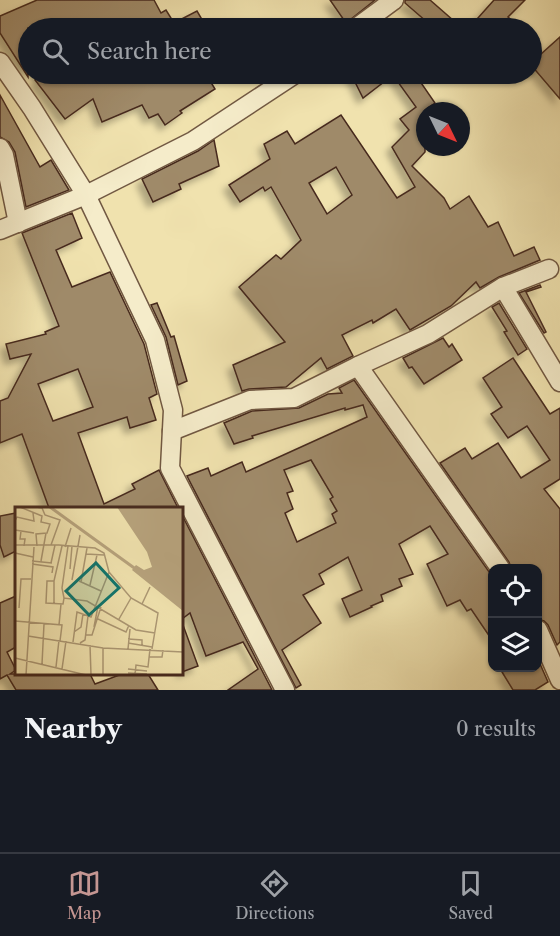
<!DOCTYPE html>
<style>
body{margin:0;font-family:"Libre Caslon Text",serif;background:#242831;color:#f1f3f6}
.controls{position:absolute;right:18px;bottom:18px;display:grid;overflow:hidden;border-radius:12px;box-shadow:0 2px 4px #0004}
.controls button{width:54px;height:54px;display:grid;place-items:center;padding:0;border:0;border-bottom:2px solid #363941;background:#171b24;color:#f1f3f6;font:30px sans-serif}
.compass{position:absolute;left:416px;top:102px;width:54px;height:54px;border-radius:50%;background:#171b24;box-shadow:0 2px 4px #0004;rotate:133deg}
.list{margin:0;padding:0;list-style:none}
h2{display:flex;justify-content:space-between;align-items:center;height:78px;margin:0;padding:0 24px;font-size:26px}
h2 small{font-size:20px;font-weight:400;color:#9ea1a6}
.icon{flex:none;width:33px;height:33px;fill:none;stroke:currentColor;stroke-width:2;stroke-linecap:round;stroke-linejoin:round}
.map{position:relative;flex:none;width:560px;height:690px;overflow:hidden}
.search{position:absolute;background:#171b24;box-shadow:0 2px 4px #0004;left:18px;right:18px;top:18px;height:66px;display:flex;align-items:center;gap:15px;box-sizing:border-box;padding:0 21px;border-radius:33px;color:#9ea1a6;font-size:22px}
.sheet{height:162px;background:#171b24}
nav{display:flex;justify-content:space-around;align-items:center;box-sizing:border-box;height:84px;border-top:2px solid #363941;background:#171b24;font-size:16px;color:#9ea1a6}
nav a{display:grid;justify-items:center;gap:3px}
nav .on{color:#c59692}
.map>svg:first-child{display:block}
</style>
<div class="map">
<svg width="560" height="690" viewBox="0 0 560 690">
<defs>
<filter id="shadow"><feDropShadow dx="-5.5" dy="5.5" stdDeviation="3" flood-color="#0004"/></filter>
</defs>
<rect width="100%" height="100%" fill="#f0e2ae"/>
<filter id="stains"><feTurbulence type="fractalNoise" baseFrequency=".00333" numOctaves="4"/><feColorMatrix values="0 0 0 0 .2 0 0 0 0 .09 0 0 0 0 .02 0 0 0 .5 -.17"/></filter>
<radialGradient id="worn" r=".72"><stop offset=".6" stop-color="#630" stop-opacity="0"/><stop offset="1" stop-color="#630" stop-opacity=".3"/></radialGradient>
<g fill="#9f8a69" stroke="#472a1e" stroke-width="1.5" fill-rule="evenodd" filter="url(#shadow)">
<path d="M37,0H154L161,13L166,10L174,23L197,11L207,28H28V77L0,33V16Z"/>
<path d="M330,0H375L346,23Z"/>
<path d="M405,0H430L462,28H434L405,3Z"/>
<path d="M494,0H525L508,17L521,28H469Z"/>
<path d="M560,37V99L531,65V63Z"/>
<path d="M44,74H206L215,89L180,111L182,113L165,125L158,114L149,118L142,105L102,122L93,99L65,119L35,80Z"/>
<path d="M351,74H415L435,103L425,110V152L412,166L444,198L450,209L469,196L488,227L498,222L514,256L534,247L540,260L499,277L480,288L476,282L451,306L410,330L396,309L373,323L372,320L342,335L353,356L327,369L321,358L286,387L249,389L242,391L233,365L285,342L239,287L276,255L281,259L301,240L271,187L265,191L263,187L240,202L229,185L270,159L264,144L287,131L295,144L341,115L397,198L415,187L392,147L409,130L400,119L416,107L393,75L363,98ZM336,167L352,195L327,214L309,183Z"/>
<path d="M0,95L40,167L51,160L69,190L26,207L15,152L9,142L0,137Z"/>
<path d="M214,140L219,166L179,184L181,189L153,202L142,179L198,151Z"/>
<path d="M72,213L82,238L56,250L72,287L110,272L144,344L157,394L149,398L156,420L130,428L127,417L78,433L104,504L135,489L132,484L159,470L178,508H49L22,434L0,443V401L8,398L31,354L10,359L6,344L46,334L45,332L59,326L22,233ZM78,369L93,407L53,421L38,384Z"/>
<path d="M540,285L541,287L526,292L546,332L544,333L519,293Z"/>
<path d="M157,303L171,337L174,336L187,381L178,385L166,337L151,305Z"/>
<path d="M499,303L527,349L518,355L504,332L507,331L492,307Z"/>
<path d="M443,338L449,347L452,344L462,360L424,384L412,367L409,368L403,358Z"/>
<path d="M513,358L550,414L560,408V479L544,489L560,509V642L557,645L548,625L544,621L537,619V568H511L509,562L440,463L465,448L472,459L498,443L521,478L550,460L527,426L508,438L491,414L502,407L483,378Z"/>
<path d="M354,380L492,576V640L471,609L467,611L460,600L447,606L427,564L448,554L430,526L399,544L413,574L399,579L402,586L381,595L383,601L371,606L372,607L350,617L342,599L362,590L348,557L319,574L324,584L303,595L321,623L282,650L301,685L296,688L187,476L208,468L211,476L242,462L246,472L367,417L363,405L345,410V408L252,436L253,438L234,444L224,423L252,411L299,408L328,394L342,393L339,388ZM311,460L333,497L330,499L337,511L332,514L336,523L297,542L285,513L293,509L287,493L293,491L284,470Z"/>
<path d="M16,513V551L4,557L0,545V516Z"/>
<path d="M182,515L272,690H228L258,669L243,642L206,656L190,613L182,619Z"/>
<path d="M16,596V647L7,652L16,670L10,674H90L95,684L122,674H148L158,690H16L7,675L0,679V603Z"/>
<path d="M183,625L198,666L182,672V626Z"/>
<path d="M537,657L548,682L535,690H513L502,672L510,668H537Z"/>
</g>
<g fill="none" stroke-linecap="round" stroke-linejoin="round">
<g stroke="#715842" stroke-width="21">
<g id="street">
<path d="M356,28L394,0"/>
<path d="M0,62L32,108L86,195L155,340L173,410L170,468L285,690"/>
<path d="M0,148L4,155L18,223"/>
<path d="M0,230L86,195L193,141L295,74"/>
<path d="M503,287L560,382"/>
<path d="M358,366L500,568"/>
<path d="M172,431L250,400L294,398L358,366L428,334L503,287L549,269"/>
<path d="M538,630L560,680"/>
</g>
</g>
<use href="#street" stroke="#f5ecca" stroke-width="18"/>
</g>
<g transform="translate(15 507)">
<rect width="168" height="168" fill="#f0e2ae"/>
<path d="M102,0H168V104L117,63L121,58L129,63L137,60L132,45Z" fill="#b7a37d"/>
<path fill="none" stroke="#b7a37d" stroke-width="3" d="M35,0L122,63M133,0L168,37"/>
<path fill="none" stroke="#ac9874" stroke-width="1.5" d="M5,0L27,9L26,15L35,17L32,26L21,27L22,39M21,0L27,1L30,8L45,13L36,38M0,14L2,10L19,14L18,6M0,23L19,26M6,24L5,32H10L9,39M0,38H44L80,41L89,46L94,65L76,110L62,105L58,135M47,39L39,74H32L31,96L48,97L49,91L72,94L121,123L140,126M50,40L56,21M0,46L18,50M71,47L89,48M17,54L37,56M26,54L31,26M36,56L40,38M17,57L38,60L37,66M55,62L57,39M94,65L116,91L143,106L137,142M57,73L65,28M64,74L86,84M66,75L72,41M75,78L82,48M49,91L47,81L53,39M39,97V74M127,97L135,80M4,101L6,72H16M83,112L111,125L114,118M104,112L116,91M0,114L47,118L45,134M44,118L46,97M79,120L83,99M59,125L66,120L68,107M71,128H77L86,100M13,129L88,141L168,145M113,132L127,133V138M65,136L70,133L73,109M113,136L137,140M75,138L76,168M113,142L115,122M134,150H147L148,143M0,151L71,168M27,157L29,117M41,160L44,133M47,162L51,134M113,162L132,164M113,166L132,167M11,168L19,40M88,168V141M120,168L121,158L133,160L135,142"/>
<path fill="#0f766e" fill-opacity="0.15" stroke="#0f766e" stroke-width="3" d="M81,56L104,81L74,108L51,84Z"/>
<rect width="168" height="168" fill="none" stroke="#472a1e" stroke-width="3"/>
</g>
<rect width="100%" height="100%" filter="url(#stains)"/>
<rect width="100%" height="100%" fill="url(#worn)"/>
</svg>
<div class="controls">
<button><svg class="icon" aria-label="locate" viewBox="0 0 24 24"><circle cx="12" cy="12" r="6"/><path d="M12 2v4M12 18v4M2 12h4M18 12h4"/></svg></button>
<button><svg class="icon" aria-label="layers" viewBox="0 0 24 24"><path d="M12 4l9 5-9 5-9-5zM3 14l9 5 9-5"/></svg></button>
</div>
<svg class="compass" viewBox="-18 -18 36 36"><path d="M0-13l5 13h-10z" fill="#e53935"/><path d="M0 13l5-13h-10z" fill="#9ea1a6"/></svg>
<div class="search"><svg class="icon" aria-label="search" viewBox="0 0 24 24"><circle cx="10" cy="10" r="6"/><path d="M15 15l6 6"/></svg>Search here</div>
</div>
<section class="sheet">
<h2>Nearby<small>0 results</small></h2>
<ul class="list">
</ul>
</section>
<nav>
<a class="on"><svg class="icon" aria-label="map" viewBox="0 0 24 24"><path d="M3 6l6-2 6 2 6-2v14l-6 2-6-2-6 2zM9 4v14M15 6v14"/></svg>Map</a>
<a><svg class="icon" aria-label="directions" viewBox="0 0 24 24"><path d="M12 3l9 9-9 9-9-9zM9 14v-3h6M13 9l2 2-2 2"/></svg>Directions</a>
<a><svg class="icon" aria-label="saved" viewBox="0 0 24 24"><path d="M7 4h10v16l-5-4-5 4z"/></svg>Saved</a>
</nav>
